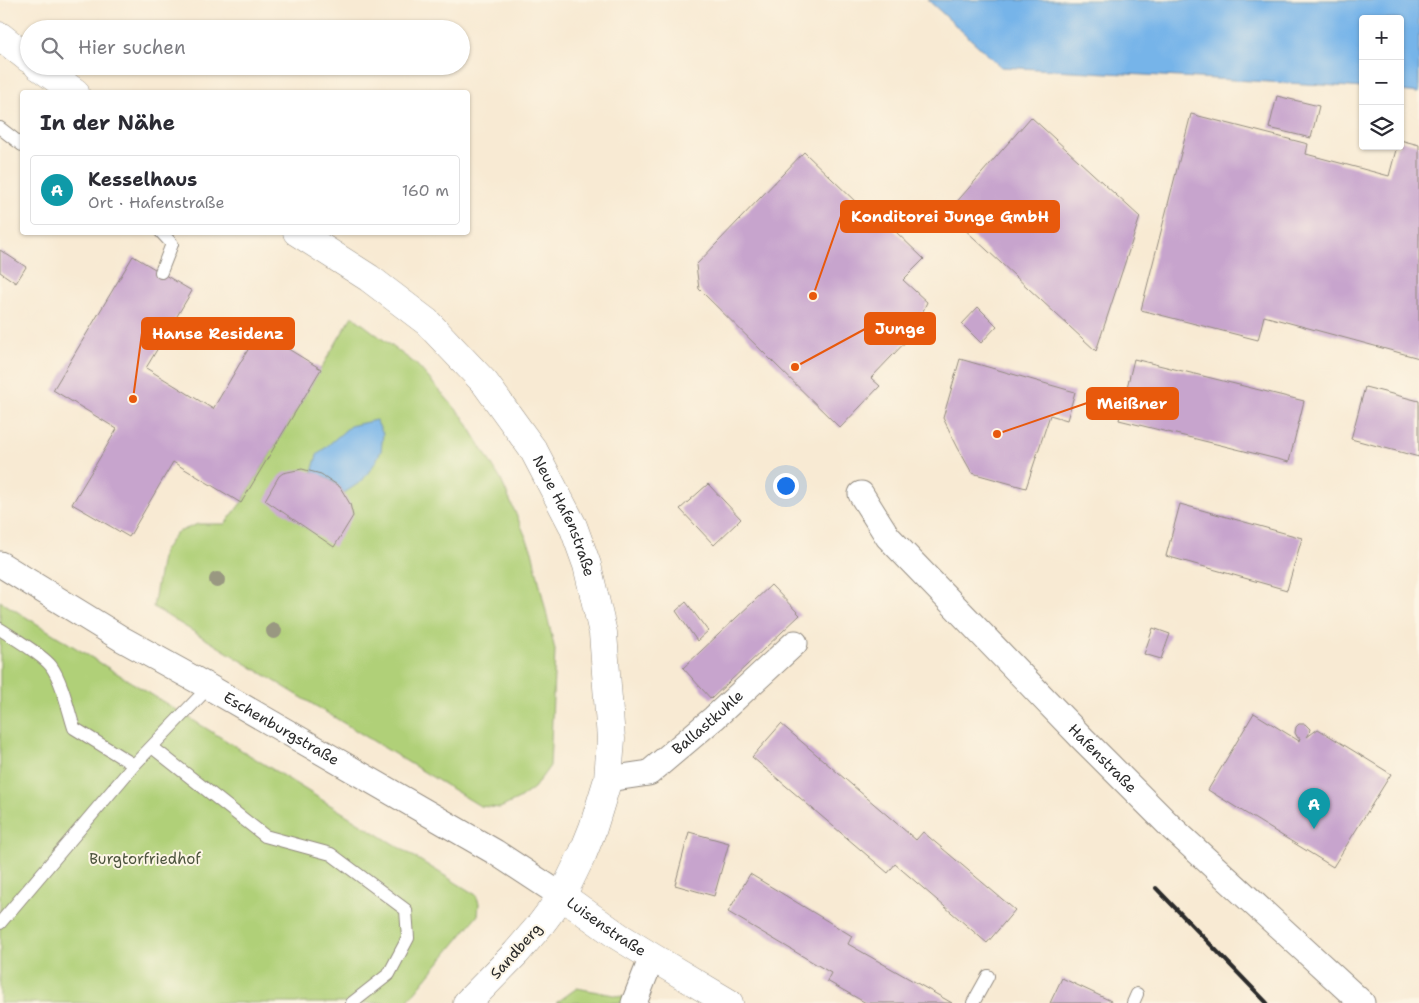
<!DOCTYPE html>
<html lang="de">
<meta charset="utf-8">
<style>
body{margin:0;font-family:"Shantell Sans",sans-serif;background:#f7f7f7;color:#2b2b33}
.controls{position:absolute;right:15px;top:15px;display:grid;overflow:hidden;border-radius:5px;box-shadow:0 1px 4px #0004}
.controls button{width:45px;height:45px;display:grid;place-items:center;padding:0;border:0;border-bottom:1px solid #e1e1e2;background:#fff;color:#2b2b33;font:25px sans-serif}
.you{position:absolute;left:785px;top:485px;width:18px;height:18px;margin:-12px;border:4px solid #fff;border-radius:50%;background:#1a73e8;box-shadow:0 0 0 8px #1a73e833}
.badge{display:grid;place-items:center;width:32px;height:32px;border-radius:50%;background:#db2777;color:#fff;font-size:16px;font-weight:700}
.pin{position:absolute;translate:-50% -41px;filter:drop-shadow(0 1px 2px #0008)}
.pin::after{content:'';position:absolute;top:26px;width:18px;height:15px;background:inherit;clip-path:polygon(0 0,100% 0,50% 100%)}
.list{margin:0;padding:0;list-style:none}
h2{display:flex;justify-content:space-between;align-items:center;height:65px;margin:0;padding:0 20px;font-size:21px}
h2 small{font-size:16px;font-weight:400;color:#7c7c81}
.list li{display:grid;grid-template-columns:32px 1fr auto;gap:15px;align-items:center;box-sizing:border-box;height:70px;margin:0 10px 10px;padding:0 10px;border:1px solid #e1e1e2;border-radius:5px}
.list b{display:block;font-size:19px;white-space:nowrap}
.list p{margin:0;font-size:16px;white-space:nowrap;color:#7c7c81}
.list em{font-size:16px;font-style:normal;color:#7c7c81}
.icon{flex:none;width:28px;height:28px;fill:none;stroke:currentColor;stroke-width:2;stroke-linecap:round;stroke-linejoin:round}
.map{position:relative;flex:none;width:1419px;height:1003px;overflow:hidden}
.search{position:absolute;background:#fff;box-shadow:0 1px 4px #0004;left:20px;top:20px;width:450px;height:55px;display:flex;align-items:center;gap:12px;box-sizing:border-box;padding:0 18px;border-radius:28px;color:#7c7c81;font-size:19px}
.panel{position:absolute;background:#fff;box-shadow:0 1px 4px #0004;left:20px;top:90px;width:450px;height:145px;border-radius:5px}
.map>svg:first-child{display:block}
</style>
<div class="map">
<svg width="1419" height="1003" viewBox="0 0 1419 1003">
<rect width="100%" height="100%" fill="#fcf5e5"/>
<filter id="ink" filterUnits="userSpaceOnUse"><feTurbulence type="fractalNoise" baseFrequency=".02" numOctaves="2"/><feDisplacementMap in="SourceGraphic" scale="10" xChannelSelector="R" yChannelSelector="G"/><feConvolveMatrix kernelMatrix="1 2 1 2 8 2 1 2 1" color-interpolation-filters="sRGB"/></filter>
<filter id="wash" filterUnits="userSpaceOnUse"><feTurbulence type="fractalNoise" baseFrequency=".0096" numOctaves="4" result="noise"/><feDisplacementMap in="SourceGraphic" scale="20" xChannelSelector="R" yChannelSelector="G"/><feGaussianBlur stdDeviation="1.12" result="paint"/><feColorMatrix in="noise" values="0 0 0 0 0 0 0 0 0 0 0 0 0 0 0 0 0 1.4 0 .05"/><feComposite in="paint" operator="in"/></filter>
<g filter="url(#wash)">
<rect width="100%" height="100%" fill="#f8ead3"/>
<g fill="#b0d078" stroke="#6e7e52">
<path d="M352,316L417,365L463,417L501,480L532,551L555,650L550,766L534,788L519,799L500,808L480,806L153,607L163,552L176,533L198,524H225L241,503Z"/>
<path d="M0,601L476,895L479,903L478,915L406,1003H0Z"/>
<path d="M577,988L624,997L626,1003H556Z"/>
</g>
<g fill="#76b4e9" stroke="#50708a">
<path d="M928,0H1419V93L1400,91V19H1363V88L1323,85L1001,67Z"/>
<path d="M376,420L383,434L381,451L375,463L362,481L344,493C337,482 324,475 312,472L317,455L350,426Z"/>
</g>
<g id="blocks">
<g fill="#c7a4cd">
<path d="M1277,96L1319,106L1311,138L1269,128Z"/>
<path d="M1191,114L1308,144L1306,154L1389,176L1397,146H1400V140L1419,145V358L1264,316L1258,340L1141,310Z"/>
<path d="M1031,117L1140,217L1096,351L947,213Z"/>
<path d="M804,152L860,206L864,201L924,259L903,280L927,302L913,334L871,378L880,386L840,428L699,289L696,265Z"/>
<path d="M0,250L26,267L16,283L0,272Z"/>
<path d="M133,256L192,291L146,368L213,409L259,331L321,369L241,503L173,462L129,537L72,504L117,429L53,390Z"/>
<path d="M978,307L997,326L981,343L962,324Z"/>
<path d="M960,359L1075,392L1067,420L1050,415L1026,488L972,473L958,448L943,418Z"/>
<path d="M1134,359L1304,401L1289,462L1119,420Z"/>
<path d="M1365,387L1419,401V457L1351,439Z"/>
<path d="M302,469L321,474L340,487L350,504L353,516L334,547L265,500L279,476L283,473Z"/>
<path d="M708,484L741,519L714,545L680,509Z"/>
<path d="M1180,504L1302,538L1287,590L1166,556Z"/>
<path d="M771,585L800,615L711,699L683,668Z"/>
<path d="M686,602L708,631L697,641L676,611Z"/>
<path d="M1153,628L1170,634L1161,659L1144,654Z"/>
<path d="M1254,713L1299,741L1300,738H1298L1295,733L1296,727L1299,724H1305L1310,729L1309,734L1307,737L1318,729L1391,774L1333,867L1208,790Z"/>
<path d="M781,724L916,840L923,832L1015,910L987,943L895,864L888,873L752,757Z"/>
<path d="M689,832L729,843L714,896L675,885Z"/>
<path d="M750,874L852,936L848,944L952,1003H866L827,981L831,973L728,912Z"/>
<path d="M1062,978L1111,1001L1110,1003H1050Z"/>
</g>
</g>
</g>
<g filter="url(#ink)">
<use href="#blocks" fill-opacity="0" stroke="#928a7f" stroke-width="1"/>
<g fill="none" stroke-linecap="round" stroke-linejoin="round">
<g stroke="#928a7f" stroke-width="14">
<g id="lane">
<path d="M0,128L22,145"/>
<path d="M161,272L172,244L161,232"/>
<path d="M0,629C12,637 43,655 51,666C62,681 68,709 74,728L134,765"/>
<path d="M152,747L265,836L331,854L406,910L408,938L389,974L352,1003"/>
<path d="M0,923L134,765L209,687"/>
<path d="M973,1003L988,976"/>
<path d="M1133,1003L1137,994"/>
</g>
</g>
<g stroke="#928a7f" stroke-width="27">
<g id="street">
<path id="s1" d="M861,494L888,537L1083,739L1172,828L1362,1003"/>
<path id="s2" d="M0,564L122,639L209,687L495,852L562,896"/>
<path id="s3" d="M608,779L649,773L714,718L795,643"/>
<path d="M634,1003L652,957"/>
</g>
</g>
<g stroke="#928a7f" stroke-width="29">
<g id="secondary">
<path id="s4" d="M562,896L618,936L652,957L729,1003"/>
</g>
</g>
<g stroke="#928a7f" stroke-width="29">
<g id="primary">
<path d="M0,36L29,59"/>
<path d="M38,66L75,92"/>
<path id="s5" d="M297,232L369,278L427,322L485,383L534,451L573,526L587,565L603,633L611,739L608,779L593,828L583,853L562,896L541,924L516,953L467,1003"/>
</g>
</g>
<use href="#lane" stroke="#fff" stroke-width="12"/>
<use href="#street" stroke="#fff" stroke-width="25"/>
<use href="#secondary" stroke="#fff" stroke-width="28"/>
<use href="#primary" stroke="#fff" stroke-width="28"/>
<path stroke="#2b2b2b" stroke-width="4" d="M1156,888L1267,1003"/>
</g>
<g fill="#999881">
<circle cx="217" cy="580" r="8"/>
<circle cx="274" cy="631" r="8"/>
</g>
</g>
<g text-anchor="middle" dominant-baseline="central" stroke-width="4" stroke-linejoin="round" paint-order="stroke">
<g font-size="15" fill="#2b2b2b" stroke="#fcf5e5">
<text stroke="none"><textPath href="#s5" startOffset="398">Neue Hafenstraße</textPath></text>
<text stroke="none"><textPath href="#s3" startOffset="119">Ballastkuhle</textPath></text>
<text stroke="none"><textPath href="#s2" startOffset="326">Eschenburgstraße</textPath></text>
<text stroke="none"><textPath href="#s1" startOffset="359">Hafenstraße</textPath></text>
<text stroke="none"><textPath href="#s4" startOffset="54">Luisenstraße</textPath></text>
<text transform="translate(516 951) rotate(-48)">Sandberg</text>
</g>
<g font-size="15" fill="#4c543e" stroke="#fcf5e5">
<text x="145" y="859">Burgtorfriedhof</text>
</g>
</g>
<path fill="none" stroke="#e8590c" stroke-width="2" d="M813 296L841 216M795 367L865 329M133 399L142 333M997 434L1087 403"/>
<g fill="#e8590c" stroke="#fcf5e5" stroke-width="2">
<circle cx="813" cy="296" r="5"/>
<circle cx="795" cy="367" r="5"/>
<circle cx="133" cy="399" r="5"/>
<circle cx="997" cy="434" r="5"/>
</g>
<g fill="#e8590c" stroke="#e8590c" stroke-width="2">
<rect x="841" y="201" width="218" height="31" rx="5"/>
<rect x="865" y="313" width="70" height="31" rx="5"/>
<rect x="142" y="318" width="152" height="31" rx="5"/>
<rect x="1087" y="388" width="91" height="31" rx="5"/>
</g>
<g font-size="16" text-anchor="middle" font-weight="bold" fill="#fff">
<text x="950" y="222">Konditorei Junge GmbH</text>
<text x="900" y="334">Junge</text>
<text x="218" y="339">Hanse Residenz</text>
<text x="1132" y="409">Meißner</text>
</g>
</svg>
<div class="controls">
<button>+</button>
<button>−</button>
<button><svg class="icon" aria-label="layers" viewBox="0 0 24 24"><path d="M12 4l9 5-9 5-9-5zM3 14l9 5 9-5"/></svg></button>
</div>
<div class="you"></div>
<div class="pin badge" style="left:1314px;top:829px;background:#0f9aa8">A</div>
<div class="search"><svg class="icon" aria-label="search" viewBox="0 0 24 24"><circle cx="10" cy="10" r="6"/><path d="M15 15l6 6"/></svg>Hier suchen</div>
<section class="panel">
<h2>In der Nähe<small></small></h2>
<ul class="list">
<li><span class="badge" style="background:#0f9aa8">A</span><div><b>Kesselhaus</b><p>Ort · Hafenstraße</p></div><em>160 m</em></li>
</ul>
</section>
</div>
